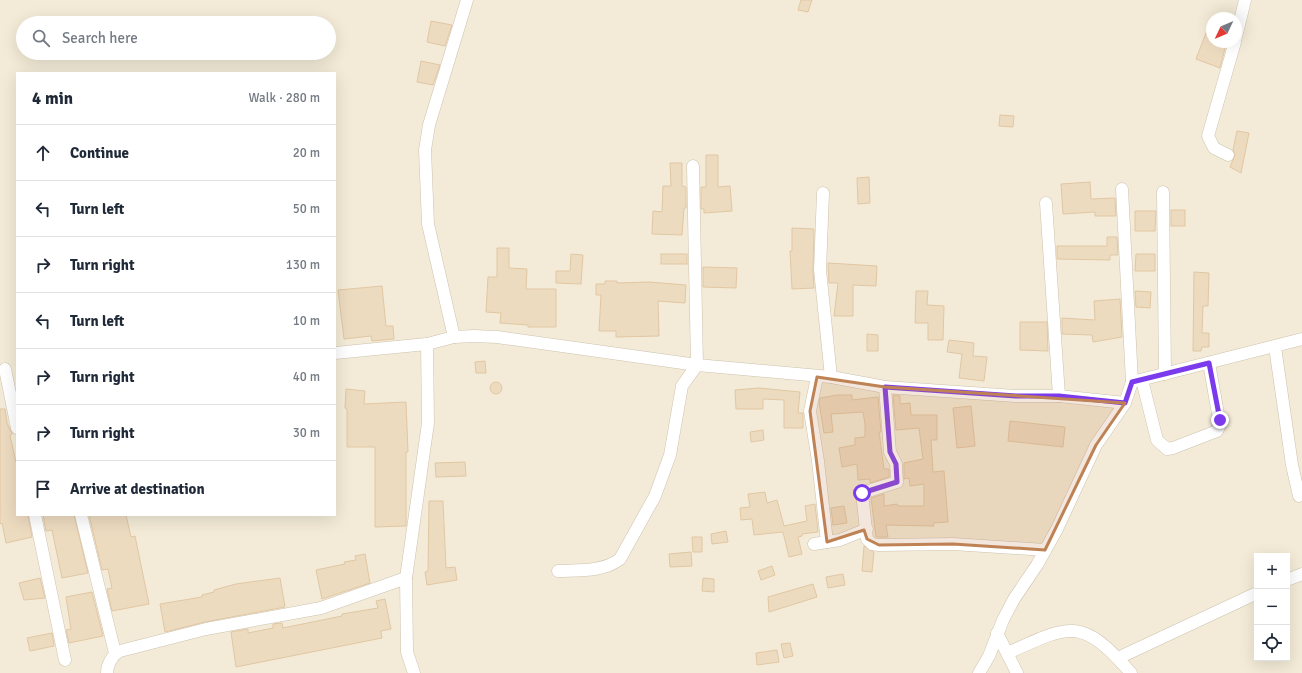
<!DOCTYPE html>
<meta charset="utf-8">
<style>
body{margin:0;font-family:Signika,sans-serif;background:#f2f2f3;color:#1f2937}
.controls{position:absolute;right:12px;bottom:12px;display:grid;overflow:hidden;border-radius:0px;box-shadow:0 4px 16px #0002}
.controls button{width:36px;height:36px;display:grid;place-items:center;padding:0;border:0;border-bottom:1px solid #e0e1e3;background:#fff;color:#1f2937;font:20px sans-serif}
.compass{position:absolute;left:1206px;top:12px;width:36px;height:36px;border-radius:50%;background:#fff;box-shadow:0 4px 16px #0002;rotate:226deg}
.stop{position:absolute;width:12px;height:12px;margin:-9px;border:3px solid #7c3aed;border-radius:50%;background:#fff}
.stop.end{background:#7c3aed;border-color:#fff;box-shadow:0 1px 4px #0008}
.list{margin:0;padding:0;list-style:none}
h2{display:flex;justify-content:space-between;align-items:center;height:52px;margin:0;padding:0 16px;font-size:17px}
h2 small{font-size:13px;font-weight:400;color:#747a83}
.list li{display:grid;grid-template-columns:26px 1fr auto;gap:12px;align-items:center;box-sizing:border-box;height:56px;padding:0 16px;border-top:1px solid #e0e1e3}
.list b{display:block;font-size:15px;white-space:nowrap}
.list em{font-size:13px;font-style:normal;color:#747a83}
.icon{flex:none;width:22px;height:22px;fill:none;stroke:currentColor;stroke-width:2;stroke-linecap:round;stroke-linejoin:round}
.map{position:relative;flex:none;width:1302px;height:673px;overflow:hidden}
.search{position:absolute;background:#fff;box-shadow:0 4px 16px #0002;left:16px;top:16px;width:320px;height:44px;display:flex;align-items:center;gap:10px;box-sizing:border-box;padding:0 14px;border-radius:22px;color:#747a83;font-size:15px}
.panel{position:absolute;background:#fff;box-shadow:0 4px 16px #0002;left:16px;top:72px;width:320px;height:444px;border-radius:0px}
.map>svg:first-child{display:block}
</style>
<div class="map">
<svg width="1302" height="673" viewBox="0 0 1302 673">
<rect width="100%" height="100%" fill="#fbf8e9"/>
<path fill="#f3ebd7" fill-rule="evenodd" d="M0,0H1302V673H0ZM1212,18H1236V42H1212ZM23,23H329V53H23ZM17,73H335V515H17ZM1257,556H1287V658H1257Z"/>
<g fill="#eddbc0" stroke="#e1c7a3">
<path d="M801,0H812L808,12L798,10Z"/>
<path d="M1211,20L1212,42H1223L1222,47L1225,48L1220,68L1196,59Z"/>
<path d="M431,21L452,25L445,46L427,42Z"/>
<path d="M421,61L440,65L433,85L417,82Z"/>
<path d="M1000,115L1014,116L1013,127L999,126Z"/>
<path d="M1237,131L1249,133L1241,173L1230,167L1235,155L1233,150Z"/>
<path d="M706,155H718V187L730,186L732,211L704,213V209H701V187H706Z"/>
<path d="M670,163H682V186L686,187V208H684L682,235L652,234L653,211L662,212L663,186H671Z"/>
<path d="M869,177L870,203L858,204L857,178Z"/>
<path d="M1090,182L1091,199L1115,198L1116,216H1095V212L1063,214L1061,184Z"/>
<rect x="1171" y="210" width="14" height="16"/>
<path d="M1135,211H1156L1155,231H1135Z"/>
<path d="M792,228L814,229L813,270L814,288L792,289L790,251H792Z"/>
<path d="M1107,237H1117L1118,255H1110V260L1057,259V246H1107Z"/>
<path d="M497,248H509V268L527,269L526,289H556V327H528V325L500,323L501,313L486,312L488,277H497Z"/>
<path d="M571,254L583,255L581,284L556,283V271H570Z"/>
<rect x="661" y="254" width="26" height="10"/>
<path d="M1136,254H1155V271H1135Z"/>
<path d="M828,263L877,266L876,286L853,285V316H834L838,283H829Z"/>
<path d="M703,267L737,268L736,288L703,287Z"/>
<path d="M1194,272L1209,273L1208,306H1203L1202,333H1209V347H1202L1201,351H1193Z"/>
<path d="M605,281H617V283L649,282L686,285L685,303L658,301L659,336L616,337V331H599L601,295H596V284H605Z"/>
<path d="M382,286L386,326H393L394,339L372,341L371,336L344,339L338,290Z"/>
<path d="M916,291H928L927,305L944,306L943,340H928V323H915Z"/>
<path d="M1135,291L1151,292L1150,308L1136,307Z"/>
<path d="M1120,299L1122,337L1093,342L1092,335L1062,334V318L1095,320L1094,301Z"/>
<path d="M1020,322H1047L1048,351L1020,350Z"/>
<path d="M867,334L878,335V351H867Z"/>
<path d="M949,340L974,343L973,356L987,357L984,381L959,378L962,354L947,352Z"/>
<path d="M485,361L486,373H476L475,362Z"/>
<circle cx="496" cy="388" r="6"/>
<path d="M759,388L800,392L798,413H803V428H784V400L763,399V409H736L735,390Z"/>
<path d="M346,389L365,391L364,404L406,402L408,452H406V526L375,527V447H347V409L345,408Z"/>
<path d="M837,395H852V400L878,397L881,432H879L884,469H889V477L870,483V479L858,480L857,464L842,467L839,448L855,445V438L865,437V424L863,412L831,414L833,432L824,433L819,402L820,398Z"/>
<path d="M893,395L900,396V404L910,403L911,415H937V440H931L933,472L944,471L948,522L933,523L934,526L886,525L888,537H876L871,498L884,494V506L897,504L898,506H924V484L910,486L909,478L904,479V463L923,459L919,428L896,430Z"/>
<path d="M971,406L975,446L957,448L953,408Z"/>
<path d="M0,409H5L7,423L12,434L10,436L16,462L17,461V515H28L32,537L6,543L2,523L0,524Z"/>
<path d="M1010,421L1065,427L1063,447L1008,441Z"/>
<path d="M763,430L764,440L751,442L750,432Z"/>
<path d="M465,462L466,476L436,477L435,463Z"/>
<path d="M765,492L767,503L777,500L784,526L807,521L805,506L815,504L818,532L802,534V536L798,537L802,554L789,557L783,532L754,535L752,519L741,520L740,508L750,507L748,494Z"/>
<path d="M429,501H443L446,568L455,567L457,580L427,585L425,572L428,571Z"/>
<path d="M844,506L847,523L833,525L831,508Z"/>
<path d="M43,515H74L88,573L62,578L52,530L46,531Z"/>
<path d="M89,515H126L131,537L135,536L149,604L112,611L107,589L112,588L108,569L102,570Z"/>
<path d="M726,531L728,542L712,544L711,534Z"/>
<path d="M692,537H702V552H693Z"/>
<path d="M864,546L874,552L872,572L862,571Z"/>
<path d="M691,552L692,566L670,567L669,554Z"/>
<path d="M365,554L370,583L322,599L316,570L345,564L344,562L356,560L355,556Z"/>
<path d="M772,566L775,575L761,580L758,571Z"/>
<path d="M843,574L845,585L828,588L826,577Z"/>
<path d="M40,578L45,598L24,600L19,583Z"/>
<path d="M280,578L285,607L205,622L165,632L160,604L202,597V595L214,592V590L236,584Z"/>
<path d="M703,578L714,579V592L702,591Z"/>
<path d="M813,584L817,597L769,612L768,597Z"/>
<path d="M92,592L103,636L69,643L66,630L71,629L66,597Z"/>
<path d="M385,599L391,629L381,631L382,638L236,667L231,632L248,629V633L273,628V624L282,623L283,628L342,616V614L378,608L376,601Z"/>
<path d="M52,633L54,646L30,651L27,638Z"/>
<path d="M790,643L793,656L784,658L781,644Z"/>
<path d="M777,650L779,662L757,665L756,653Z"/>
</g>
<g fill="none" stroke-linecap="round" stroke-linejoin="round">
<g stroke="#cdc2af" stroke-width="13">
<g id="minor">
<path d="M1236,37L1245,0"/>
<path d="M1228,155L1214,148L1208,136L1235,42"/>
<path d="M1122,189L1132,382"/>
<path d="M1163,192L1165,374"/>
<path d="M823,193L820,270L831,377"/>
<path d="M1046,203L1059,396"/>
<path d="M454,337L428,224L425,150L429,125L467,0"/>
<path d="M1275,347L1292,465L1299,496"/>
<path d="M335,353L427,344L454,337L474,336L497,337L697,365L831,377L885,387L1015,396H1059L1125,403L1132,382L1302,339"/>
<path d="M5,369L17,428"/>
<path d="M817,377L810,411L818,461L827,542"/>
<path d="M1142,380L1157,440L1167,449L1173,448L1217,431L1220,425L1209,363"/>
<path d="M885,387L890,452L896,464L897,482L862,493L867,539L872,544L879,545L953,544L1045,550"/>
<path d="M35,515L65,660"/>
<path d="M81,515L115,653"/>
<path d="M814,544L840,540L867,529"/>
<path d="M558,571C579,570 603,572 620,559L655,496L670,455L682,386L697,365L693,166"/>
<path d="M1287,580L1302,574"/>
<path d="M997,633L1017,673"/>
<path d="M1008,653C1071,624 1082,617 1131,673"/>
<path d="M1118,658L1257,593"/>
<path d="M107,673C107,665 112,655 120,651L206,629L321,608L406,578"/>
<path d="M414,673L407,652L406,578L428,423L427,344"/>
<path d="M979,673L989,656L1003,620L1014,599L1037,565L1057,529L1096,445L1125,403"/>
</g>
</g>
<use href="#minor" stroke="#fff" stroke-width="12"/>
</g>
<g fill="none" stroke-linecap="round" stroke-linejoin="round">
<path stroke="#7c3aed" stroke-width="5" d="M862,493L897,482L896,464L890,452L885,387L1016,396H1059L1125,403L1132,382L1209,363L1220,420"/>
</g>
<path fill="#be8254" fill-opacity="0.2" stroke="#be8254" stroke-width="3" stroke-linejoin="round" d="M817,377L885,387L1125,403L1096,445L1045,550L953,544L879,545L867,539L864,530L827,542L810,411Z"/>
</svg>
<div class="controls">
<button>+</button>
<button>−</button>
<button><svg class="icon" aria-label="locate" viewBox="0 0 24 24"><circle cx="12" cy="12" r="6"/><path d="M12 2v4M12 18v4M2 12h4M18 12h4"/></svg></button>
</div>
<svg class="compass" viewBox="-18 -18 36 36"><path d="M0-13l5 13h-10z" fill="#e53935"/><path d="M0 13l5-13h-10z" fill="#747a83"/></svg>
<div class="stop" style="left:862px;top:493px"></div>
<div class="stop end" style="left:1220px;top:420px"></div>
<div class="search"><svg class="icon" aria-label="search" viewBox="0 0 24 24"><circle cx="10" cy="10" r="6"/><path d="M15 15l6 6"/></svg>Search here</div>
<section class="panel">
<h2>4 min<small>Walk · 280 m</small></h2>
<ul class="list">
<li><svg class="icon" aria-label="ahead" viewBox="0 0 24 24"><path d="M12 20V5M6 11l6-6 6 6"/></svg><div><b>Continue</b></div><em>20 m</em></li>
<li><svg class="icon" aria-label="left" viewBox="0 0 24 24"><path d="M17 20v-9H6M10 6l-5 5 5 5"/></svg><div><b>Turn left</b></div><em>50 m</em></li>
<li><svg class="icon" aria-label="right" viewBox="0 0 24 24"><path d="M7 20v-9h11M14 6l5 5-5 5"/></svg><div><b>Turn right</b></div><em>130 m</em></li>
<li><svg class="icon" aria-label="left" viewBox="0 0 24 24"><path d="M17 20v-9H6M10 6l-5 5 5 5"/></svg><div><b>Turn left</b></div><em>10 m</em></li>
<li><svg class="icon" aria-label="right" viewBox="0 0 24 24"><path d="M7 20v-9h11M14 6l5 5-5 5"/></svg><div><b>Turn right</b></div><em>40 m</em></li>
<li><svg class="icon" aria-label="right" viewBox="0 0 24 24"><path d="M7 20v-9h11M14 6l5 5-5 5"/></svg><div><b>Turn right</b></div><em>30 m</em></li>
<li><svg class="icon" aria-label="arrive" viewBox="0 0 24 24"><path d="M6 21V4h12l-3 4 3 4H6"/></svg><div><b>Arrive at destination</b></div></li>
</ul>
</section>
</div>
